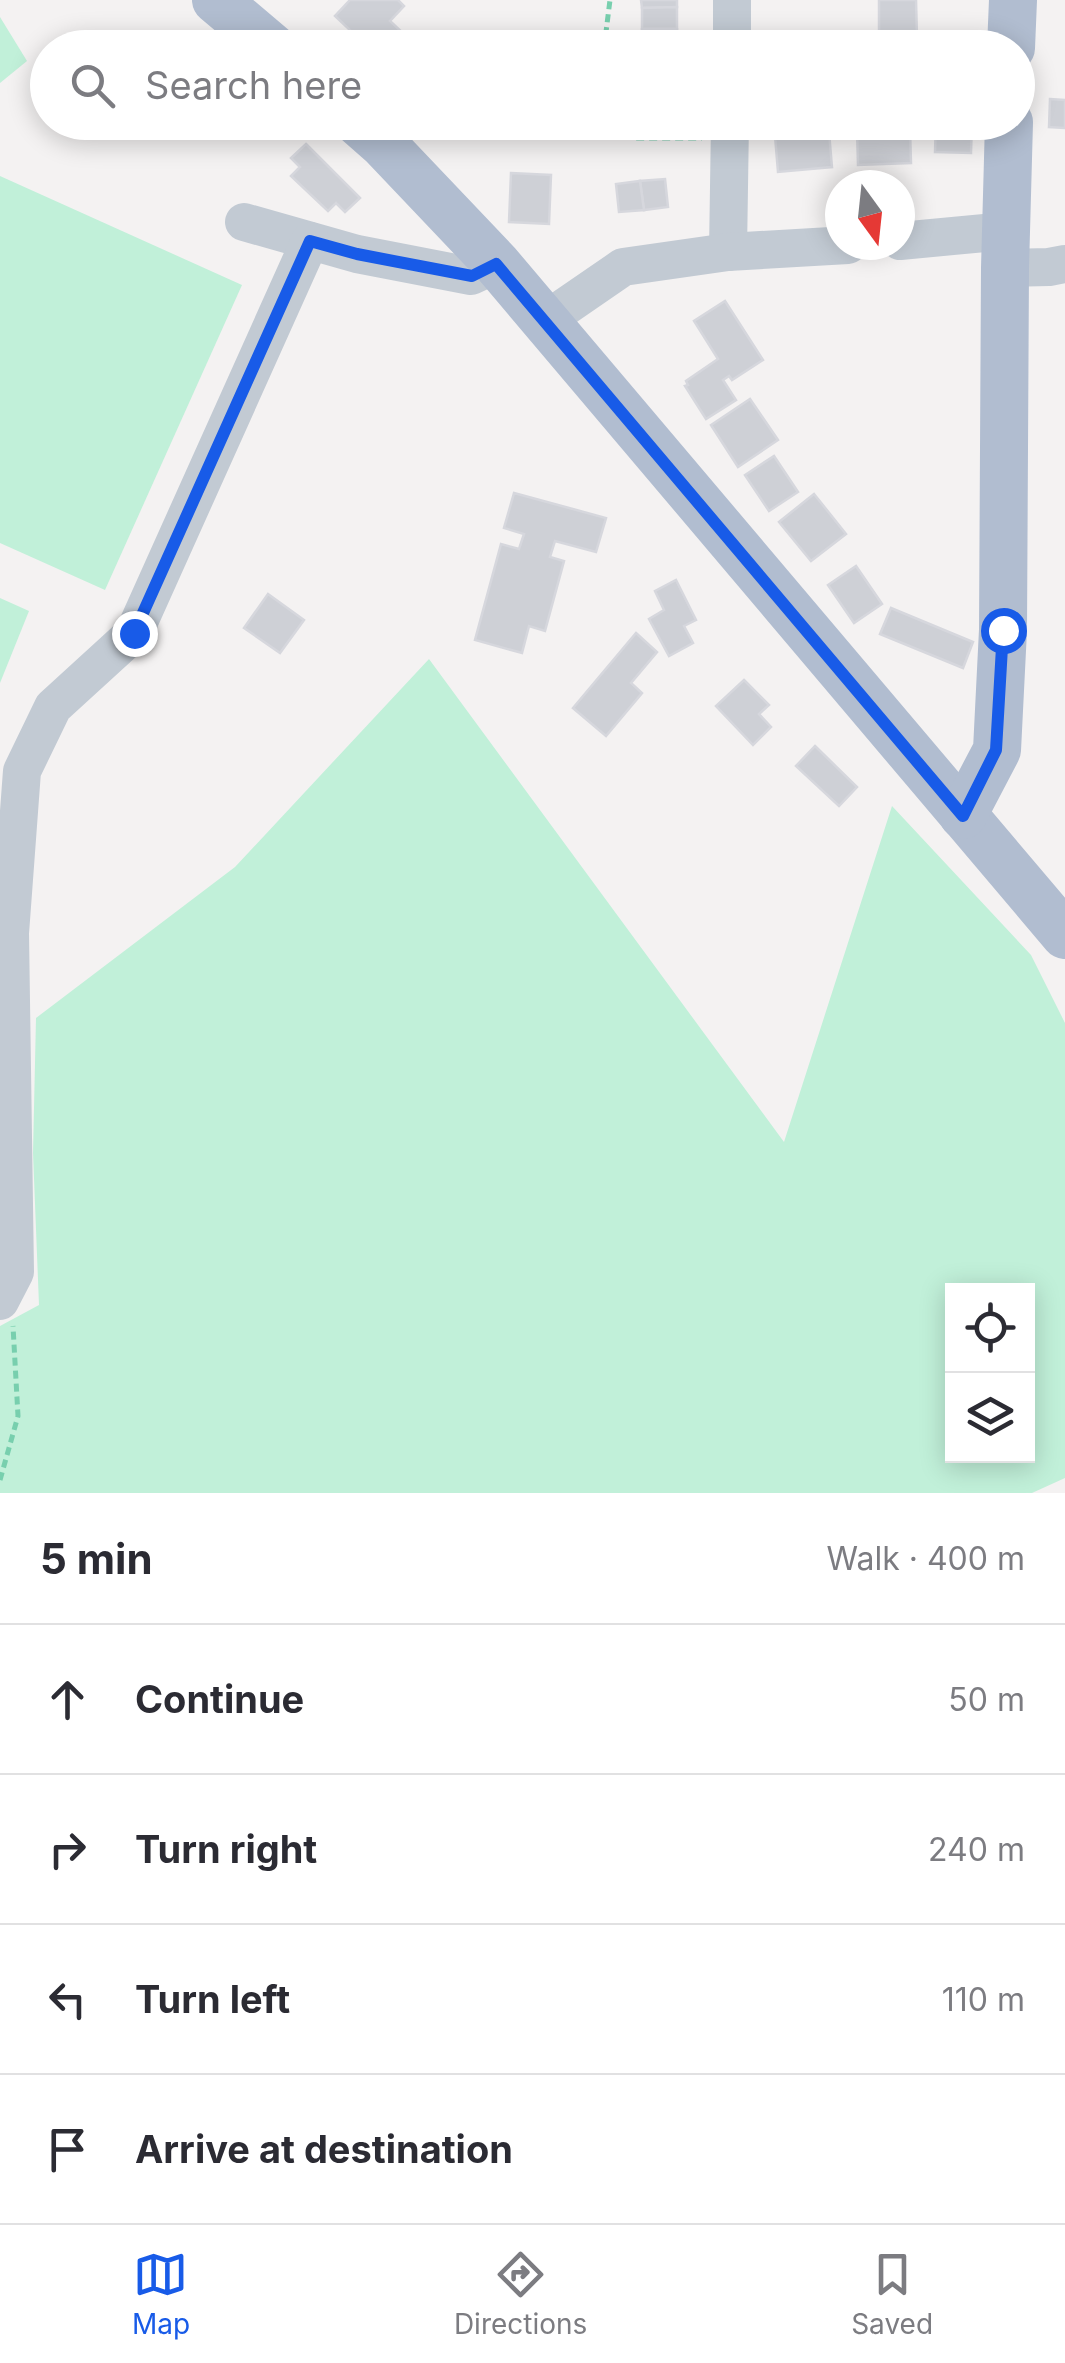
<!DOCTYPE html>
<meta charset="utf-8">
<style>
body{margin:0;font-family:Inter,sans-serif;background:#f7f7f7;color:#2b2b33}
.controls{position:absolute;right:30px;bottom:30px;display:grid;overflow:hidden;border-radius:0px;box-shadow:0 5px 25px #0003}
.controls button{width:90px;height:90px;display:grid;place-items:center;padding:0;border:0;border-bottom:2px solid #e1e1e2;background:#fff;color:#2b2b33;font:50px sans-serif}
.compass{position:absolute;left:825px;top:170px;width:90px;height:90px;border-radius:50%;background:#fff;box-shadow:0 5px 25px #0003;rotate:165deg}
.stop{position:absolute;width:30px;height:30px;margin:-22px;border:8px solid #185be8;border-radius:50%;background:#fff}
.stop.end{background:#185be8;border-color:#fff;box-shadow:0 2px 10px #0008}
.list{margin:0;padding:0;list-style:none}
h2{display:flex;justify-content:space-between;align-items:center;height:130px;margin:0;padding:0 40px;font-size:42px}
h2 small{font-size:32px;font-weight:400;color:#7c7c81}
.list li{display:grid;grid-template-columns:65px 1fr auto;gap:30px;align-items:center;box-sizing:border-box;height:150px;padding:0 40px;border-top:2px solid #e1e1e2}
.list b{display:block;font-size:38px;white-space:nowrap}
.list em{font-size:32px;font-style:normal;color:#7c7c81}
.icon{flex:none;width:55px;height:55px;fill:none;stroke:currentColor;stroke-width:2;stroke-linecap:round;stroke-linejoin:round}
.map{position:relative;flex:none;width:1065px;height:1493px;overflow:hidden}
.search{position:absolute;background:#fff;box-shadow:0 5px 25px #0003;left:30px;right:30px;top:30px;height:110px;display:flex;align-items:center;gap:25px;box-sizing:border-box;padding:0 35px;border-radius:55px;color:#7c7c81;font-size:38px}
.sheet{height:730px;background:#fff}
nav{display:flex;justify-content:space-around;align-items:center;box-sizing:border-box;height:140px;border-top:2px solid #e1e1e2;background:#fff;font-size:28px;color:#7c7c81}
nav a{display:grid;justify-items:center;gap:5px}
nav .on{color:#185be8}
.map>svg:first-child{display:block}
</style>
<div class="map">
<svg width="1065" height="1493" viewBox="0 0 1065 1493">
<rect width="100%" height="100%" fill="#f4f2f2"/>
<g fill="#c1f0d9" fill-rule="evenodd">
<path d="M0,17L27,61L0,83Z"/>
<path d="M0,176L242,285L105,590L0,543Z"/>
<path d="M0,598L29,611L0,683Z"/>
<path d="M429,659L784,1142L892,806L1031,955L1065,1023V1478L1032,1493H0V1326L39,1305L33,1153L36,1018L235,867ZM952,1290H1028V1456H952Z"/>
</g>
<g fill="#ced0d6" stroke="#d6d7dd" stroke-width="2.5">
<path d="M350,0H398L404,6L390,21L406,36L395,48H369L335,16Z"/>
<path d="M641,0H677V7L642,8Z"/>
<path d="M879,0H916L917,37H879Z"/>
<path d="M677,7V29H642V8Z"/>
<rect x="642" y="29" width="35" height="19"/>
<path d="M862,38V48H841V39Z"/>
<path d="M1050,99L1065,100V128L1049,127Z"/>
<path d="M936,122H972L971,153L935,152Z"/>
<path d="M910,129L911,163L858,165L857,130Z"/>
<path d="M829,132L832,167L778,172L775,136Z"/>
<path d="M306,144L360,198L345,212L336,203L328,211L291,176L300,167L291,158Z"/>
<path d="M511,173L551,175L549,224L509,222Z"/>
<path d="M665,179L668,207L644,210L640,181Z"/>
<path d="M640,181L644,210L619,212L616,184Z"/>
<path d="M725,301L763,360L732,380L729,376L723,380L736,400L706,419L685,386L688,385L686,381L718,359L694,321Z"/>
<path d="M750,399L778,440L738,467L711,425Z"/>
<path d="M774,456L798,492L769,511L745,475Z"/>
<path d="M514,493L606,518L596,552L555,541L550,557L564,561L545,631L529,626L522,653L475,640L501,544L519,549L524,534L504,528Z"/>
<path d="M814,494L846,534L811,561L779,522Z"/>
<path d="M856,566L882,604L854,623L828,585Z"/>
<path d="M676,580L696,620L684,626L693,643L669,656L649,619L664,610L655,591Z"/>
<path d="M268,594L304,620L280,653L244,628Z"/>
<path d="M891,608L973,642L963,668L880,634Z"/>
<path d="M636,633L657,652L631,683L642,693L606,736L573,708Z"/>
<path d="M744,680L769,705L759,714L771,727L753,745L716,706Z"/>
<path d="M815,746L857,787L839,806L796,766Z"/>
</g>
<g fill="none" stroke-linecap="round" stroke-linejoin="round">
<g stroke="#78cfae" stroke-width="5" stroke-dasharray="8 5" stroke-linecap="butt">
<path d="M604,48L610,0"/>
<path d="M616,122L635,138H702"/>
<path d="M0,1480L18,1416L13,1326"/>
</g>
<g stroke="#c2cad3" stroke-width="38">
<path d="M732,48V0"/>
<path d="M244,222L357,254L471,276L497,264"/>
<path d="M900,241L1006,231"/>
<path d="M728,252L730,122"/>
<path d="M1005,268L1049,267L1065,264"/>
<path d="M546,320L623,267L728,252L848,245"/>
<path d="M0,1301L15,1272L10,933L22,771L53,707L134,633L310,241"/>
</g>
<g stroke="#b1bdd0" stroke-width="48">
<path d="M216,0L273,48"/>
<path d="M1011,48L1013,0"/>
<path d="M358,122L383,144L497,264L1065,935"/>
<path d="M963,815L997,750L1003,630L1005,268L1009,122"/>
</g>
</g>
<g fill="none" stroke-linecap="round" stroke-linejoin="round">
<path stroke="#185be8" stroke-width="12" d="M134,633L310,241L357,254L472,276L496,264L963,816L996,750L1003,630"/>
</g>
</svg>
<div class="controls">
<button><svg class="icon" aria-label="locate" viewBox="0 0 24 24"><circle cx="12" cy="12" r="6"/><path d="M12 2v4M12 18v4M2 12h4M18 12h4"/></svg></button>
<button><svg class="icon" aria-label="layers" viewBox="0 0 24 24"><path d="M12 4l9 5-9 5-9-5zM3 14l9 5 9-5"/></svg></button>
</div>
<svg class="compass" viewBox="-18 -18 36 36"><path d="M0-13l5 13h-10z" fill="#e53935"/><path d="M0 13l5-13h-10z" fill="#7c7c81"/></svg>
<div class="stop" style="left:1003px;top:630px"></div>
<div class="stop end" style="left:134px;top:633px"></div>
<div class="search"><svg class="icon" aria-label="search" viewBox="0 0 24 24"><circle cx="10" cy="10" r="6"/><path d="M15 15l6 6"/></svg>Search here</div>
</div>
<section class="sheet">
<h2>5 min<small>Walk · 400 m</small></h2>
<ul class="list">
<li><svg class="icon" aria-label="ahead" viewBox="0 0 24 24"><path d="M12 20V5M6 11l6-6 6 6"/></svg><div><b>Continue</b></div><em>50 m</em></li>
<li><svg class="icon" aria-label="right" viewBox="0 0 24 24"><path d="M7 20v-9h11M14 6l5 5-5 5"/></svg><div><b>Turn right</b></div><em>240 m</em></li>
<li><svg class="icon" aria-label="left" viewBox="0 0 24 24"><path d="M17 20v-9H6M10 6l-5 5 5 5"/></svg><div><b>Turn left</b></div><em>110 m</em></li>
<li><svg class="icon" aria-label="arrive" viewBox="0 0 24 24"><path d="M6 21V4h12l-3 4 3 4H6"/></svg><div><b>Arrive at destination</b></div></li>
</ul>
</section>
<nav>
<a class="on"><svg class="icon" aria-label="map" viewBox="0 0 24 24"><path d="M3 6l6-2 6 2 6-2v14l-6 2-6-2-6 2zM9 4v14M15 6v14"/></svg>Map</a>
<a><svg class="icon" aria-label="directions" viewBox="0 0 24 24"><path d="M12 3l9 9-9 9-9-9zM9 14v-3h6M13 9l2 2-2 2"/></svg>Directions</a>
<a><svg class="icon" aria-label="saved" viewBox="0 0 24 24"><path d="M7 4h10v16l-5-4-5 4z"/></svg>Saved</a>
</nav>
